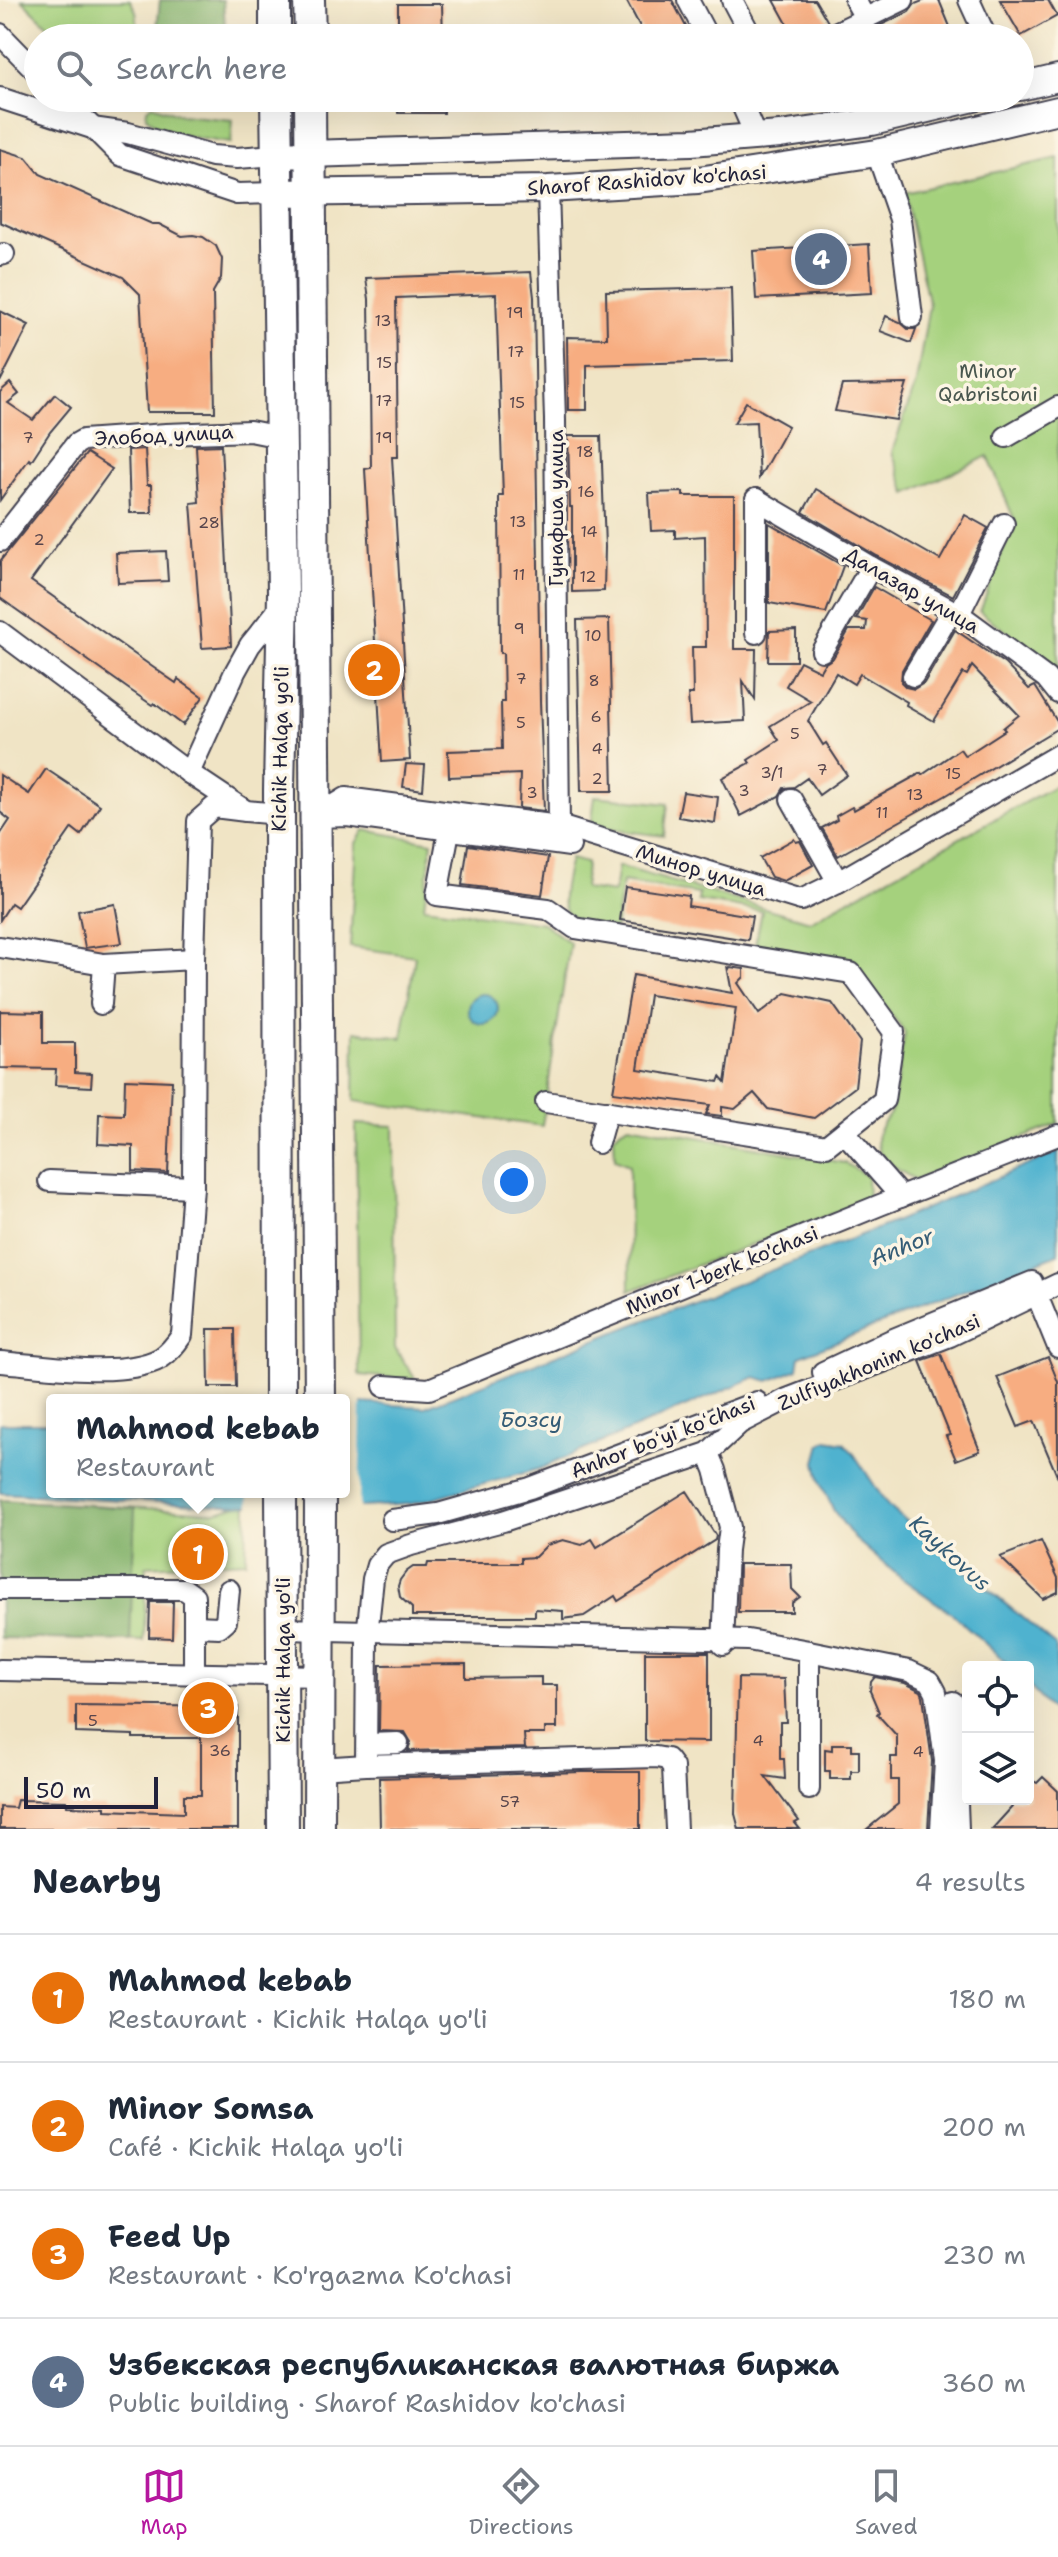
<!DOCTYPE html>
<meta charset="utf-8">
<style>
body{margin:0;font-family:"Shantell Sans",sans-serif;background:#f6f6f7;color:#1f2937}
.controls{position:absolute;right:24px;bottom:24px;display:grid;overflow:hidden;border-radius:8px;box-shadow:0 8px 32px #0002}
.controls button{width:72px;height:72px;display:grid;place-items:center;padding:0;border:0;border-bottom:2px solid #e0e1e3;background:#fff;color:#1f2937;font:40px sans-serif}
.scale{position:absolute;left:24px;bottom:20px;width:134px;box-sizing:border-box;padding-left:8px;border:4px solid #22223b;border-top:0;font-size:22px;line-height:28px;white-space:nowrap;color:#22223b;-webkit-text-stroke:6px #fcf5e5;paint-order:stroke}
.you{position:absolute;left:514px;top:1182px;width:28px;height:28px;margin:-20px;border:6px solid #fff;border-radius:50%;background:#1a73e8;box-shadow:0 0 0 12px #1a73e833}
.badge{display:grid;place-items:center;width:52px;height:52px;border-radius:50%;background:#b5179e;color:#fff;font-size:26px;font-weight:700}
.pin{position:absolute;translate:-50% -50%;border:4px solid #fff;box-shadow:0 2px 8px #0006}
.popup{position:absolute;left:46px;top:1394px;width:304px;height:104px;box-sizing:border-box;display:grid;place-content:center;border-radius:8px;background:#fff;filter:drop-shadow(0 2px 6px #0005);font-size:26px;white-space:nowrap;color:#747a83}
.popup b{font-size:30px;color:#1f2937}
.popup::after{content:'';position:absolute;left:50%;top:100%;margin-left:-16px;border:16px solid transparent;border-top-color:#fff}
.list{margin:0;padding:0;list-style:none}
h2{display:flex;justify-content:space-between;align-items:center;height:104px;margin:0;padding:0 32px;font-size:34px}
h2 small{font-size:26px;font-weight:400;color:#747a83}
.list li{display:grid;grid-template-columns:52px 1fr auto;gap:24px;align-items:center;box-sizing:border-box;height:128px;padding:0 32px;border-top:2px solid #e0e1e3}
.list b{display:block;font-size:30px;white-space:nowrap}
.list p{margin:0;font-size:26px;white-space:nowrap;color:#747a83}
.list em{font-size:26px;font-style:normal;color:#747a83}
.icon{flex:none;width:44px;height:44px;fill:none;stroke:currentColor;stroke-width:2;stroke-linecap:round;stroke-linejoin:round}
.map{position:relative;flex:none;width:1058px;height:1829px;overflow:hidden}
.search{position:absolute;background:#fff;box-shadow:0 8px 32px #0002;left:24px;right:24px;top:24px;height:88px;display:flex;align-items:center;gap:20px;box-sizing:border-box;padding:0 28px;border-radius:44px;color:#747a83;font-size:30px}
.sheet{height:616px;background:#fff}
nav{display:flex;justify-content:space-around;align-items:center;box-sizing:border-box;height:112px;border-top:2px solid #e0e1e3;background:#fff;font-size:22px;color:#747a83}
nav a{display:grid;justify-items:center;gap:4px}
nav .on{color:#b5179e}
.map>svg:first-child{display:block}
</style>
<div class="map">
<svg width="1058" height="1829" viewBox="0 0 1058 1829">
<rect width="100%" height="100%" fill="#fcf5e5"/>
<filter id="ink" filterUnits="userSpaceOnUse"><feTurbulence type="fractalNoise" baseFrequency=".0125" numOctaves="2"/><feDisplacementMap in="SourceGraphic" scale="16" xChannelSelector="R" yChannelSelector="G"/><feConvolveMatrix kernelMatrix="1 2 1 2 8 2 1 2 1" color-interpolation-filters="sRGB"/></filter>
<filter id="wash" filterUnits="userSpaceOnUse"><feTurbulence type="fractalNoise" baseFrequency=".006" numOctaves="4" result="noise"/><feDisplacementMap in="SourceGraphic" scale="32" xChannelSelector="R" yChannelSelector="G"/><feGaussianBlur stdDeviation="1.8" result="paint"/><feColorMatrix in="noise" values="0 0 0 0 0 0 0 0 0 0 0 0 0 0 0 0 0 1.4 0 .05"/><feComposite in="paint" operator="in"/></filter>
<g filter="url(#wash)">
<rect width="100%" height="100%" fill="#f0e4c5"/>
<g fill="#a5d17d" stroke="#647a5c" stroke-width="2">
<path d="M22,0H130L136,11L139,38H61Z"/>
<path d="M152,105L181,115L233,120L231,143C207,140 162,135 146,116L147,109Z"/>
<path d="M1058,158V669L980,612L1014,519L988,456L907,494L892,452L916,383L929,305L904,193Z"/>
<path d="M1058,784V1124L916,1180C895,1169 865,1153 882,1125C886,1118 890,1116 892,1109C897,1084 900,1058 905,1033L854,965L754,950L762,911L698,901L699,894L622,882L615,929C559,920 556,914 570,859L586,863L584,889L614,893L618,866L810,921Z"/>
<path d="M595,796L668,804L664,836L591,827Z"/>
<path d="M364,830L432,842L424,907L543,923L570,943L542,1126L354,1101L355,1031L402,1038L415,956L350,947L356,843Z"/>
<path d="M356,1124L394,1126L395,1348L416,1380L359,1375Z"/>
<path d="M629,1125L845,1163L867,1176L868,1200L630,1291L629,1165L615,1159L614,1136L621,1129Z"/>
<path d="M0,1500L217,1512L247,1502L246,1561L146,1566L144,1641L0,1637Z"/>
</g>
<g fill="#84b36c" stroke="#536a54" stroke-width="2">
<path d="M160,0H223L226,38H156Z"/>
<path d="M0,1500L135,1508L130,1641L0,1638Z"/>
</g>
<g fill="#50b2cf" stroke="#396a85" stroke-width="2">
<circle cx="483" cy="1009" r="15"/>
<path d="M1058,1152V1254L800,1356L798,1369L769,1381L755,1377L539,1469L411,1504L363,1507L216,1505L0,1493V1423H52V1492H344V1402L425,1407L894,1222Z"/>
<path d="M827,1440L844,1443L854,1454L888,1506L1056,1646L1058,1717L1028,1685V1667H1011L954,1615L901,1578L854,1538L834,1511L820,1481L816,1462L821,1444Z"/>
</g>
<path fill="#f0e4c5" d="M344,1398L361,1399L359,1511L249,1510V1492H344V1400H341Z"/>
<g id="blocks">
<g fill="#f7ad81" fill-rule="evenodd">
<path d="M626,0H672L692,38H646Z"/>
<path d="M774,0H815L828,22L819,27L808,38H795Z"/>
<path d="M925,0H939L953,34L944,38H884L879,26L909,12L915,4Z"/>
<path d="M1000,0H1048L1057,16L1021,36Z"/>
<path d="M398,4H442L443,38H403V33H398Z"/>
<rect x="398" y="98" width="46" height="15"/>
<path d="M0,149L26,157L40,174L152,224H159L182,236L193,235L203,237L216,246L222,259L221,278L213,292L215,412H147L140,294L123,277L0,222Z"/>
<path d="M869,244L872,293L756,299L753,251Z"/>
<path d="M531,272L534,297L540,701L544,811L519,808L520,774L449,777L448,751L502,749L501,702H504L503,653H500L499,496H503L496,294L396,298L398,457H392L410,760L382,762L365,469L371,468L369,299L366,278Z"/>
<path d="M731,288L733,361L587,365V410H568L567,337L607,338L606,291Z"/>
<path d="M0,311L29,325L0,382Z"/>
<path d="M886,316L900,322L908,329H916L911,343L880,331Z"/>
<path d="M10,383L19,394L8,403L33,420L55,394L71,407L50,432L31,461L29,459L0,500V392Z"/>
<path d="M907,384L896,420L835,411L842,385Z"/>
<path d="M746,402L788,426L759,478L756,422L734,423Z"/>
<path d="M568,436H601L605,547L604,591L572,592V507H570Z"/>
<path d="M221,445L231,646L202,648L191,503L199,502L196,446Z"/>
<path d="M145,449L147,485H151L152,513H130L128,450Z"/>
<path d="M87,453L112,469L31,581L154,668L176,683L178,679L203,697L183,725L154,703L152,705L130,690L0,598V561Z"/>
<path d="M816,489L940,560L965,515L988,528L953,596L877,556L803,512Z"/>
<path d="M683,492V496H734V649H756L755,700L743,681L745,721L690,724L688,694H693L692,647H706L705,536L675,538V530L651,531L649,493Z"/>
<path d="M769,523L843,566L826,613L769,603Z"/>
<path d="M166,551L168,581L118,583L116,553Z"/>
<path d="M874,587L931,620L902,670L901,682L906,687L914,689L924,683L955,630L1005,664L1029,689L1035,686L1058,723V728L945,796L838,856L822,828L837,820L836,816L852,807L854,810L921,773L922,775L960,749L965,756L1005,730L1003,728L1019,715L972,666L967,675L963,673L934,721L906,705L907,702L860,674L854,684L836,673L808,721L823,745L826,743L847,775L819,795L807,778L794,787L784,788L779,796L741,816L722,778L750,763L748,760L779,740L770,726L811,701L786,686L800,661L820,671L824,664L833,658L849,630H866L867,621L856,619Z"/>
<path d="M609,619L613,791H581L577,620Z"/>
<path d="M796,630V661H768L769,631Z"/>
<path d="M406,764L425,765L423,790L403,787Z"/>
<path d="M46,769L100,805L81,835L72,828L17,907L11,903L0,920V835L10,820L0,812V775L29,794Z"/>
<path d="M683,792L718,797L715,823L678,817Z"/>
<path d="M794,839L796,842L800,841L813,865L784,881L771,877L760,858Z"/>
<path d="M468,845L548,857L542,895L462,885Z"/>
<path d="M625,887L689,896L688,906L752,916L748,940L620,920Z"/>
<path d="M115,904L122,943L85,948L78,911Z"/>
<path d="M727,966L729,969L730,967L744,969V977L738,983L759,1014L786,993L832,1003L860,1042L855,1087L814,1118L768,1109L754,1093L735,1109L722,1107V1116L706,1114L710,1105L613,1092L633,975L732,993ZM649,995L736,1008L725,1083L720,1077L718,1082L638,1069Z"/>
<path d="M0,1011L43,1012V1043H75V1072L92,1073L91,1087L55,1085L56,1069L0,1068Z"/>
<path d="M125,1079L172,1081L168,1173L133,1171V1146L98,1144L99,1114L124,1115Z"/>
<path d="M208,1329H235L236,1387H209Z"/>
<path d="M941,1354L980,1451L956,1460L946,1436L950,1435L920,1361Z"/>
<path d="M1048,1357L1058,1382V1478L1034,1421L1018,1427L997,1377Z"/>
<path d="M687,1491L716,1536L715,1540L618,1601L615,1596L584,1616L563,1619V1611L535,1609V1616H412V1608L400,1597L398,1586L400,1580L406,1572L413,1567H427L428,1563H521V1558L535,1557L547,1545L563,1540L582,1545L592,1539L597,1547Z"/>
<path d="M1041,1541L1058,1578V1592L1043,1599L1000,1557Z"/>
<path d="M739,1564H791L792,1589L800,1597L792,1603V1612H738Z"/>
<path d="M150,1602H173L172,1638L149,1637Z"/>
<path d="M645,1652H709V1742L645,1741Z"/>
<path d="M466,1664V1678L541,1677V1685H557V1728H545V1734H524L525,1748L408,1751L411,1742L405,1732L379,1731L380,1665Z"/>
<path d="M875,1677L905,1683L921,1691L923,1696L932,1761L928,1829H867L898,1804V1780H891V1757H897V1736L877,1714L879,1712L870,1691L871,1682Z"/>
<path d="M738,1678L784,1679L786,1722H780V1759H784L785,1779L765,1776L799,1821L795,1823L800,1829H739L735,1814Z"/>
<path d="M76,1705L238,1707V1829H0V1807L15,1808L17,1800L66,1801L67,1806L105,1807V1810L184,1813V1795H201V1738H133V1735L76,1733Z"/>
<path d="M832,1744H852V1750H859V1771H851V1779H830V1771H825V1749L832,1750Z"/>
<path d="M582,1772H640V1829H380L379,1778Z"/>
<path d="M1043,1777L1058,1791V1829H992L1012,1807L1008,1799H1028V1778L1037,1783Z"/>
</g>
</g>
</g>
<g filter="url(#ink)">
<use href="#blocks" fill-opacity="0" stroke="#413f50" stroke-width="2"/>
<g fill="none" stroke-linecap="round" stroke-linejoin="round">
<g stroke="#413f50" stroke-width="24">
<g id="minor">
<path d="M688,0L708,38"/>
<path d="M732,0L752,38"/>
<path d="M855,0L865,18"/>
<path d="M969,0L986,37"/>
<path d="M0,34L38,73"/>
<path d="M825,38L903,0"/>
<path d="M0,98L92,128L128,133L212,156L237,158L276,155"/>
<path d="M63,98L120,155L237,194L277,193"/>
<path d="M739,98L756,137"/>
<path d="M877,153L900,219L912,317"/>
<path d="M548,189L555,420L559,826"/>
<path d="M0,255L4,254"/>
<path d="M1006,437L1058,407"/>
<path d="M756,499L871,567L959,614L1046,678L1058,693"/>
<path d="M0,541L76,444L83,440L166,434L250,431L280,437"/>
<path d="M959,614L1004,524"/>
<path d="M0,632L189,773L246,811L279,814"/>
<path d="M756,633V499"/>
<path d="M822,651L871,567"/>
<path d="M913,676L952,610"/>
<path d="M189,773L235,672L250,645L283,604"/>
<path d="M791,799L838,882"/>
<path d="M315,817L346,798L559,826L801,900L838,882L1058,755"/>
<path d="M319,817L347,816L570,846"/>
<path d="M449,831L437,895L548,909L575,928L851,973L894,1032L884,1100L826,1146L546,1102"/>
<path d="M0,947L104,964"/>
<path d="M101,1004L104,964L194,959"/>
<path d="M844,1132L901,1197"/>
<path d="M598,1143L607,1111"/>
<path d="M49,1181L193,1187"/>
<path d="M1036,1293L1058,1347"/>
<path d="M0,1362C42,1365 124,1379 161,1358C170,1352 176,1344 182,1335L193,1187L194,959L198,821L214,807L246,811"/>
<path d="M823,1372L891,1340L1032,1282"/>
<path d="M384,1386L429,1389L880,1205L1058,1135"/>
<path d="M708,1453L715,1470L730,1527L727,1550L723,1645"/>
<path d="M392,1520L438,1514L530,1488L757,1402"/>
<path d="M0,1589H184L194,1596V1672"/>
<path d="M195,1626L219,1627L226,1621L229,1590"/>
<path d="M283,1629L748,1640L809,1651V1789"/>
<path d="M809,1651L909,1671L930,1681L936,1692L945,1761L941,1829"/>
<path d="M0,1670L320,1676"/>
<path d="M953,1702L958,1829"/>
<path d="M367,1744L398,1743"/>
<path d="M366,1765L367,1635L373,1579L377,1565L386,1554L411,1545L503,1521L708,1453L740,1423L787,1399L950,1336L1058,1284"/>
<path d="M319,1768L366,1765L656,1757L667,1759L673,1767L676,1829"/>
</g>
</g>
<g stroke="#413f50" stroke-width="30">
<g id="major">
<path d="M1020,87L1058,78"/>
<path d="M276,155L691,142L780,135L872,122L974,98"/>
<path d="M277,193L548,189L698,180L877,153L1058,110"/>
</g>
</g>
<g stroke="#413f50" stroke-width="34">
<g id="highway">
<path d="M275,0V38"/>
<path d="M309,0L310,38"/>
<path d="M276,98L283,593L279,790L280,1400"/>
<path d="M310,98L320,1400"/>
<path d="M281,1492L283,1829"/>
<path d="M319,1829L320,1492"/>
</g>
</g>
<use href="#minor" stroke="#fff" stroke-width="20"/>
<use href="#major" stroke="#fff" stroke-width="26"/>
<use href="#highway" stroke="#fff" stroke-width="30"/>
</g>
</g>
<g text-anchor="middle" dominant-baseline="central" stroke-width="7" stroke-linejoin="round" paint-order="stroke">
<g font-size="16" fill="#57454c">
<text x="515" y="312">19</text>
<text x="383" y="320">13</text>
<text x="516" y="351">17</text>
<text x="384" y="362">15</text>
<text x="384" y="400">17</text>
<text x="517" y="402">15</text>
<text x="28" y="437">7</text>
<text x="384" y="437">19</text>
<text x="585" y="451">18</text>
<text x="586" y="491">16</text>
<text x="518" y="521">13</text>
<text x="209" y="522">28</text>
<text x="589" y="531">14</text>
<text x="39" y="539">2</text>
<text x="519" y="574">11</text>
<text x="588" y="576">12</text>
<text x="519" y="628">9</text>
<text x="593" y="635">10</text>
<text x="521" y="678">7</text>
<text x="594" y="680">8</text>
<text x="596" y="716">6</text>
<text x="521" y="722">5</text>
<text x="795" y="733">5</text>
<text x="597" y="748">4</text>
<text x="822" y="769">7</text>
<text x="772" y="772">3/1</text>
<text x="953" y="773">15</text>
<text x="597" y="778">2</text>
<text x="744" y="790">3</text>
<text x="532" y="792">3</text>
<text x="915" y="794">13</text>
<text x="882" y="812">11</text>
<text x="93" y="1720">5</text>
<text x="758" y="1740">4</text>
<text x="220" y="1750">36</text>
<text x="918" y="1751">4</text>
<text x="510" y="1801">57</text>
</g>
<g font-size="20" fill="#22223b" stroke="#fcf5e5">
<text transform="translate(647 180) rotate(-4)">Sharof Rashidov ko'chasi</text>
<text transform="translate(164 435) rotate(-3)">Элобод улица</text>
<text transform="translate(556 508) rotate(-90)">Гунафша улица</text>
<text transform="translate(912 590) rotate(30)">Далазар улица</text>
<text transform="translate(280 749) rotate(-89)">Kichik Halqa yo'li</text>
<text transform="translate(701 870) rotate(17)">Минор улица</text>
<text transform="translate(722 1270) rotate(-22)">Minor 1-berk ko'chasi</text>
<text transform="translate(879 1362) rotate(-23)">Zulfiyakhonim ko'chasi</text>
<text transform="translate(663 1437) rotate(-21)">Anhor boʻyi koʻchasi</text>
<text transform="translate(283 1660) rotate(-90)">Kichik Halqa yo'li</text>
</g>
<g font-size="20" fill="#49574f" stroke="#fcf5e5">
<text x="988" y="371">Minor<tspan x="988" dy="23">Qabristoni</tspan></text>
</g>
<g font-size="22" font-style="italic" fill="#345c76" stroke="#fcf5e5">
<text transform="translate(902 1247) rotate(-22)">Anhor</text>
<text x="531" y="1419">Бозсу</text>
<text transform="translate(950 1553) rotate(42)">Kaykovus</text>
</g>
</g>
</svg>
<div class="controls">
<button><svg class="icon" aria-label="locate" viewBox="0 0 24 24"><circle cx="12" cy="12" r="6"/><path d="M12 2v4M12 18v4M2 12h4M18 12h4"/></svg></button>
<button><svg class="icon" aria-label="layers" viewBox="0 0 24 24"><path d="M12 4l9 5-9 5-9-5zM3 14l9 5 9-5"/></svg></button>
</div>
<div class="scale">50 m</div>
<div class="you"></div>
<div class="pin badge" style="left:198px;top:1554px;background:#e8710a">1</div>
<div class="popup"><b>Mahmod kebab</b>Restaurant</div>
<div class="pin badge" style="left:374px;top:670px;background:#e8710a">2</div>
<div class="pin badge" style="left:208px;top:1708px;background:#e8710a">3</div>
<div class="pin badge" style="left:821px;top:259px;background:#5c6f8a">4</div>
<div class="search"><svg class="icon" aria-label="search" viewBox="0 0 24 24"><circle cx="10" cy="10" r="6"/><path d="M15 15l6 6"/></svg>Search here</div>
</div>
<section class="sheet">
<h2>Nearby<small>4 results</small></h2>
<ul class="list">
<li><span class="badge" style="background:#e8710a">1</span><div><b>Mahmod kebab</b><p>Restaurant · Kichik Halqa yo'li</p></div><em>180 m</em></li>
<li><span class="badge" style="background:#e8710a">2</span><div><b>Minor Somsa</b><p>Café · Kichik Halqa yo'li</p></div><em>200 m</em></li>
<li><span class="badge" style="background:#e8710a">3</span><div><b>Feed Up</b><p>Restaurant · Ko'rgazma Ko'chasi</p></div><em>230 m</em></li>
<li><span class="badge" style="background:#5c6f8a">4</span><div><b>Узбекская республиканская валютная биржа</b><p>Public building · Sharof Rashidov ko'chasi</p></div><em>360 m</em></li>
</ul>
</section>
<nav>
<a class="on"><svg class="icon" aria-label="map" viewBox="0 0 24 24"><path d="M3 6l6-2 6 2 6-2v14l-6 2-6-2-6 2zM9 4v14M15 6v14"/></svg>Map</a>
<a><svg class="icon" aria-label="directions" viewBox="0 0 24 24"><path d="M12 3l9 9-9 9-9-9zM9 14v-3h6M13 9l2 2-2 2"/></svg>Directions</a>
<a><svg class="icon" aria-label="saved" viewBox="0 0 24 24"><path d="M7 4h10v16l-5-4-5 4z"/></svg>Saved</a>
</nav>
